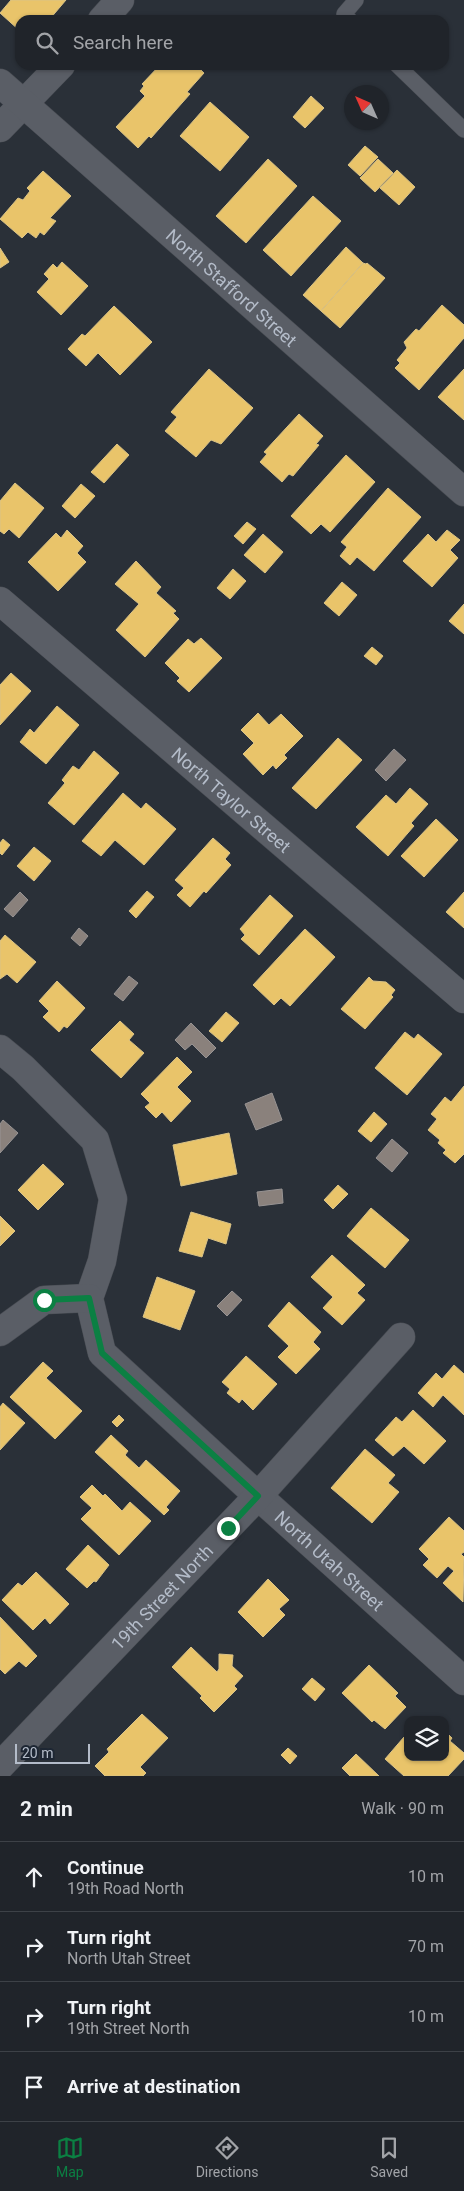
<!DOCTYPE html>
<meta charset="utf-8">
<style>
body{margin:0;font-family:Roboto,sans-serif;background:#2d3036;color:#f1f3f6}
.controls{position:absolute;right:15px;bottom:15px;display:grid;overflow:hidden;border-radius:10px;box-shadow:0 1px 4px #0004}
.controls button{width:45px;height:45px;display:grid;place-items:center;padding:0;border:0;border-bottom:1px solid #3d4147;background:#20242a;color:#f1f3f6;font:25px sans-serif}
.compass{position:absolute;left:344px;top:85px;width:45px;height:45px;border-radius:50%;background:#20242a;box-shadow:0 1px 4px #0004;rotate:315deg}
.scale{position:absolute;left:15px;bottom:12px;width:75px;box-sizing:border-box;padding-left:5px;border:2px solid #b4bcc9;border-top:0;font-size:14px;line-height:18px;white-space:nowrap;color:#b4bcc9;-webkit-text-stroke:4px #1d2633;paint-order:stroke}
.stop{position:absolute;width:15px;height:15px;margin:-11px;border:4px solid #0b8043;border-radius:50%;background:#fff}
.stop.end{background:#0b8043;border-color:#fff;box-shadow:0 1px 5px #0008}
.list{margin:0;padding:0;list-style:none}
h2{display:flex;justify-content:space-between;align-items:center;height:65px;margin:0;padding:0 20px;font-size:21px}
h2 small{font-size:16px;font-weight:400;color:#a2a4a8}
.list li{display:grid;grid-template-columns:32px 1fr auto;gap:15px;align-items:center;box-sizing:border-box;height:70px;padding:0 20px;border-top:1px solid #3d4147}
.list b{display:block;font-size:19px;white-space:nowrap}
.list p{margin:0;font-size:16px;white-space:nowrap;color:#a2a4a8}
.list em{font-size:16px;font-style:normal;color:#a2a4a8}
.icon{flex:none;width:28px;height:28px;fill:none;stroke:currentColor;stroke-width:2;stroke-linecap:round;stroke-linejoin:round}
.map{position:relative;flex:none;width:464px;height:1776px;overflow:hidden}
.search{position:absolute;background:#20242a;box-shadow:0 1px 4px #0004;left:15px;right:15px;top:15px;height:55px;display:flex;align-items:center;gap:12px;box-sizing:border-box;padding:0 18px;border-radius:15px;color:#a2a4a8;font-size:19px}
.sheet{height:345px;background:#20242a}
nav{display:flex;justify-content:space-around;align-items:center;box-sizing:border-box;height:70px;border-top:1px solid #3d4147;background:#20242a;font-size:14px;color:#a2a4a8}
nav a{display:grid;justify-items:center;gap:2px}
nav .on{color:#0b8043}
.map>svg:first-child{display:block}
</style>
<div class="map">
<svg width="464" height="1776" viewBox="0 0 464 1776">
<rect width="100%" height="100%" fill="#2a3038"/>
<g fill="#e9c46a" stroke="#d9c286">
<path d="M11,0H66L49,20H20V31L0,13Z"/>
<path d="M160,65H201L199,68L204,73L187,92L190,94L151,138L149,136L138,148L116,127L145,96L140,91L144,86L142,84Z"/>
<path d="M311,96L324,108L305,128L293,117Z"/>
<path d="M210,102L249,137L220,171L180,136Z"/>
<path d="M365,146L378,157L360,176L348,165Z"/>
<path d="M268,159L297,186L246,243L216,216Z"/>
<path d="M378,159L393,173L375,192L360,178Z"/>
<path d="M397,170L415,187L399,205L380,188Z"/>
<path d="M43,171L71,196L50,218L56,221L44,235L40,232L36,238L28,232L22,238L0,219L18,198L23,200L30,191L27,188Z"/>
<path d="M313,196L341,221L291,276L263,250Z"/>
<path d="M346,247L363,263L321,311L303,295Z"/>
<path d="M0,248L9,262L0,268Z"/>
<path d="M62,262L88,286L61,315L37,292L49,279L44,274L53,264L57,268Z"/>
<path d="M363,263L366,264L367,263L385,278L340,328L321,311Z"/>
<path d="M442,305L464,325V338L419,390L395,368L400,363L397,360L407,348L404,342L416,329L419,331Z"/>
<path d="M114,306L152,342L120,375L98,353L86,366L68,349L82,334L85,336Z"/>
<path d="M209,369L253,408L221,444L211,440L196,457L165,431L177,417L171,412Z"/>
<path d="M464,369V420L438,397Z"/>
<path d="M299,414L323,436L316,444L319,445L293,476L289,474L282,482L260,462L267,454L264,452Z"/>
<path d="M117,444L129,455L104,483L91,472Z"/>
<path d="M346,455L375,482L330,532L321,524L311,534L291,516Z"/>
<path d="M15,483L44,508L19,538L9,529L4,534L0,531V501Z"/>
<path d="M81,484L95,496L75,518L62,506Z"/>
<path d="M388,488L421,517L374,571L357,557L350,565L340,556L347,547L341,542Z"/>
<path d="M247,522L256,529L243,544L234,536Z"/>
<path d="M67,530L83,546L77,553L86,562L58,591L28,562L56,533L61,538Z"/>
<path d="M447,530L460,540L450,550L458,558L432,587L403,561L428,534L436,542Z"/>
<path d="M263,534L283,552L265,573L244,555Z"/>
<path d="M136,561L161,587L156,593L176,611L173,613L179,619L145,657L116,630L139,604L115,584Z"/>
<path d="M233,569L246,581L230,599L217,588Z"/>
<path d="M342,582L357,595L339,616L324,603Z"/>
<path d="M464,604V634L449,621Z"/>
<path d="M201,638L222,658L189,692L177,681L180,678L165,663L188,639L194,644Z"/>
<path d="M372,647L383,656L376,665L364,656Z"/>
<path d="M11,673L31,691L0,725V685Z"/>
<path d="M57,706L79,725L46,764L20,742L30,729L34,733Z"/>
<path d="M258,713L269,725L281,714L303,736L284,755L287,758L276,769L273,765L263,775L243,754L254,743L241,730Z"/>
<path d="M338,738L362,760L316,809L292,788Z"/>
<path d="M94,751L119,773L74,825L48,803L65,783L62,780L73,766L79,770Z"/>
<path d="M410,788L428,804L411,823L414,826L388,856L356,827L386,795L396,804Z"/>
<path d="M123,793L141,809L146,803L176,829L144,865L115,840L101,856L82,841Z"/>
<path d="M436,819L458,840L424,877L401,856Z"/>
<path d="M213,838L230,853L225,859L231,865L206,893L204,891L190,907L177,895L184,888L175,880Z"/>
<path d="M3,839L10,845L2,855L0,853V843Z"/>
<path d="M34,847L51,861L34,881L17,866Z"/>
<path d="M147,891L154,897L136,918L129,911Z"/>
<path d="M464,892V928L446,912Z"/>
<path d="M270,895L293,916L259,955L241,939L245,935L240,929Z"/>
<path d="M305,929L335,957L290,1006L281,998L274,1005L253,985Z"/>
<path d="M5,935L36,962L17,983L7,974L0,979V941Z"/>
<path d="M369,977L373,981L386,982L395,990L391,995L393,997L365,1029L341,1009Z"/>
<path d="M57,981L85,1008L67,1028L64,1026L59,1032L43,1017L49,1011L39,1001Z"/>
<path d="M226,1012L239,1023L222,1042L209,1031Z"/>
<path d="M120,1021L134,1034L129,1040L144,1053L121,1078L91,1050Z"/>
<path d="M405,1032L414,1039L418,1034L442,1054L407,1095L375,1068Z"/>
<path d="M177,1057L192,1072L177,1087L191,1101L171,1122L162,1112L156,1118L145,1107L150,1103L141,1094Z"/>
<path d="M464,1086V1154L455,1163L443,1153L446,1150L438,1143L440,1140L428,1130L437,1119L431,1114L445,1097L451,1102Z"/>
<path d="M374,1112L387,1124L371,1142L358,1131Z"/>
<path d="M229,1133L237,1174L181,1186L173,1145Z"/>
<path d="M43,1164L64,1184L38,1210L18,1190Z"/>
<path d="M338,1185L348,1194L333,1209L324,1200Z"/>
<path d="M371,1208L409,1240L385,1268L347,1236Z"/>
<path d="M191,1212L231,1224L226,1244L208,1238L202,1257L179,1251Z"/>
<path d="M0,1216L15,1231L0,1246Z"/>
<path d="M332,1255L365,1285L357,1293L365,1300L342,1325L323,1308L333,1297L311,1277Z"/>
<path d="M157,1277L195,1291L180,1330L143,1317Z"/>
<path d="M289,1302L321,1332L313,1342L320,1349L296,1374L278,1357L289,1346L268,1326Z"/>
<path d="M246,1356L277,1384L253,1410L242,1399L239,1403L227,1393L230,1389L222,1382Z"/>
<path d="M43,1362L53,1371L46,1378L82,1411L55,1439L10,1397Z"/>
<path d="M454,1365L464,1374V1415L443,1395L433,1407L418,1393L436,1373L442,1379Z"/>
<path d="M3,1403L25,1423L0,1450V1407Z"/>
<path d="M413,1410L446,1441L424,1464L404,1446L393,1456L375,1440L396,1417L402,1422Z"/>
<path d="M119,1415L124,1420L117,1427L112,1422Z"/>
<path d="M111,1435L128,1451L125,1455L138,1467L139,1468L146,1460L180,1491L166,1507L169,1510L164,1515L95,1452Z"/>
<path d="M365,1449L395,1475L388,1483L399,1492L372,1523L331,1488Z"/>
<path d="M92,1485L103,1496L105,1494L122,1511L130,1502L151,1521L119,1555L81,1519L92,1508L80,1497Z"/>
<path d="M449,1517L464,1531V1552L461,1554L464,1557L463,1602L443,1583L454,1571L448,1566L437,1578L423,1565L429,1559L419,1549Z"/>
<path d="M88,1545L109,1565L96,1582L94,1581L87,1588L66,1569Z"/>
<path d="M36,1572L69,1604L50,1624L45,1618L33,1630L2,1600L18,1583L22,1586Z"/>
<path d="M268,1579L289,1600L279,1609L285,1615L263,1637L238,1612Z"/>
<path d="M0,1617L37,1656L26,1667L19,1661L5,1674L0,1669Z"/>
<path d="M191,1647L217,1672L219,1669V1654L233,1655L232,1666L243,1676L234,1686L237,1689L214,1712L200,1698L202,1696L172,1667Z"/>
<path d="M369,1665L398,1693L395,1696L406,1707L385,1729L374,1720L372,1722L342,1693Z"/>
<path d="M312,1678L325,1689L315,1701L302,1689Z"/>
<path d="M142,1714L168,1738L140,1767L146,1773L143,1776H105L95,1766L109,1752L107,1749Z"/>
<path d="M447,1733L452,1738L450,1741L464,1753V1759L448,1776H404L385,1759L404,1737L408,1741V1757H445Z"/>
<path d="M288,1748L297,1756L290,1764L281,1755Z"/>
<path d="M356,1754L379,1776H350L342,1768Z"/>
</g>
<g fill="#8a817c" stroke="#979393">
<path d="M394,749L406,760L386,781L375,770Z"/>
<path d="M20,892L28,900L13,917L4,909Z"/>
<path d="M79,928L88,936L80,946L71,938Z"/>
<path d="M129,976L138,983L123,1001L114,994Z"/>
<path d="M191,1023L216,1048L206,1058L192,1044L185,1050L175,1040Z"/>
<path d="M272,1093L282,1120L256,1130L245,1104Z"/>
<path d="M3,1120L18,1133L0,1153V1124Z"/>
<path d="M392,1139L408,1153L392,1172L376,1158Z"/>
<path d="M282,1189L283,1203L259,1206L257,1192Z"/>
<path d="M232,1291L242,1300L227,1316L217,1306Z"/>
</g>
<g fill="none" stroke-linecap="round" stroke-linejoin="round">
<g stroke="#484c53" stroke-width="16">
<g id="service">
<path d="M350,20L344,14L356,0"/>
<path d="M397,65L464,130"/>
</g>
</g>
<g stroke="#484c53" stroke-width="29">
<g id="minor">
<path d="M102,20L120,0"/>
<path d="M0,128L61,65"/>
<path id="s1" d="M0,601L464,999"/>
<path id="s2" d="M0,1049L23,1068L95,1140L113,1199L102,1261L89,1298L102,1353L258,1496L464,1681"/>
<path d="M0,1332L44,1300L89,1298"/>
<path id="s3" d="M0,1766L258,1496L401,1337"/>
</g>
</g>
<g stroke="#484c53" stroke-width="29">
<g id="tertiary">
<path id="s4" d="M0,83L464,492"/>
</g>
</g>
<use href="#service" stroke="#5a5e66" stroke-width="15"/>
<use href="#minor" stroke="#5a5e66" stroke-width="28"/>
<use href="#tertiary" stroke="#5a5e66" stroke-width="28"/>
</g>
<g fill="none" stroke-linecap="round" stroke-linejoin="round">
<path stroke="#0b8043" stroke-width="6" d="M44,1300L89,1298L102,1353L258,1496L228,1528"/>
</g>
<g text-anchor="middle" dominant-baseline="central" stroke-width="5" stroke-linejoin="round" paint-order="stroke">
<g font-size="18" fill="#b4bcc9" stroke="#1d2633">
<text stroke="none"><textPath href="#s4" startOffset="309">North Stafford Street</textPath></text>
<text stroke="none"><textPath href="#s1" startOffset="305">North Taylor Street</textPath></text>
<text stroke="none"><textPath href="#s2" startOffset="660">North Utah Street</textPath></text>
<text stroke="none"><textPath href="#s3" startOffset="234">19th Street North</textPath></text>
</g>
</g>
</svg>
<div class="controls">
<button><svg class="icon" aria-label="layers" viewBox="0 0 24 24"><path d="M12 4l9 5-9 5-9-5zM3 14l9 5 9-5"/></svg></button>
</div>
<svg class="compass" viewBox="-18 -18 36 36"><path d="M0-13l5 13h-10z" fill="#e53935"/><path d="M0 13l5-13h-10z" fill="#a2a4a8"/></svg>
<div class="scale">20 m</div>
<div class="stop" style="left:44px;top:1300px"></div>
<div class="stop end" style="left:228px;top:1528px"></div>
<div class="search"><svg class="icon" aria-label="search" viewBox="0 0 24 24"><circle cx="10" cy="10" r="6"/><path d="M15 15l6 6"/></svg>Search here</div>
</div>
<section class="sheet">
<h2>2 min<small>Walk · 90 m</small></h2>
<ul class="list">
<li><svg class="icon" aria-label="ahead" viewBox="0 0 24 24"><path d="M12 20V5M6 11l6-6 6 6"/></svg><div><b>Continue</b><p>19th Road North</p></div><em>10 m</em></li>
<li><svg class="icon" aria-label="right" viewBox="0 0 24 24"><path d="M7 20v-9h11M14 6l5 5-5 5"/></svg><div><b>Turn right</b><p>North Utah Street</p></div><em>70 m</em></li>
<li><svg class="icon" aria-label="right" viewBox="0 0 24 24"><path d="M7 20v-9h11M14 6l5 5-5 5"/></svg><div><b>Turn right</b><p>19th Street North</p></div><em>10 m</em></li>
<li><svg class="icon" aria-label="arrive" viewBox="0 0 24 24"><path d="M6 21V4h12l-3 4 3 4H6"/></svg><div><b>Arrive at destination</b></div></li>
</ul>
</section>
<nav>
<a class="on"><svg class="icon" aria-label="map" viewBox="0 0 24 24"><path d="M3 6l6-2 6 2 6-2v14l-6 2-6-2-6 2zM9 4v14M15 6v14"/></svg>Map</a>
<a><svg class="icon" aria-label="directions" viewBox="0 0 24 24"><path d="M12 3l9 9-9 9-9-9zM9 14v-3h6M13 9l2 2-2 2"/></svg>Directions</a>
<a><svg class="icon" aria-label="saved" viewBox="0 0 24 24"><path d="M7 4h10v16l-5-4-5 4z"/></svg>Saved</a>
</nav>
